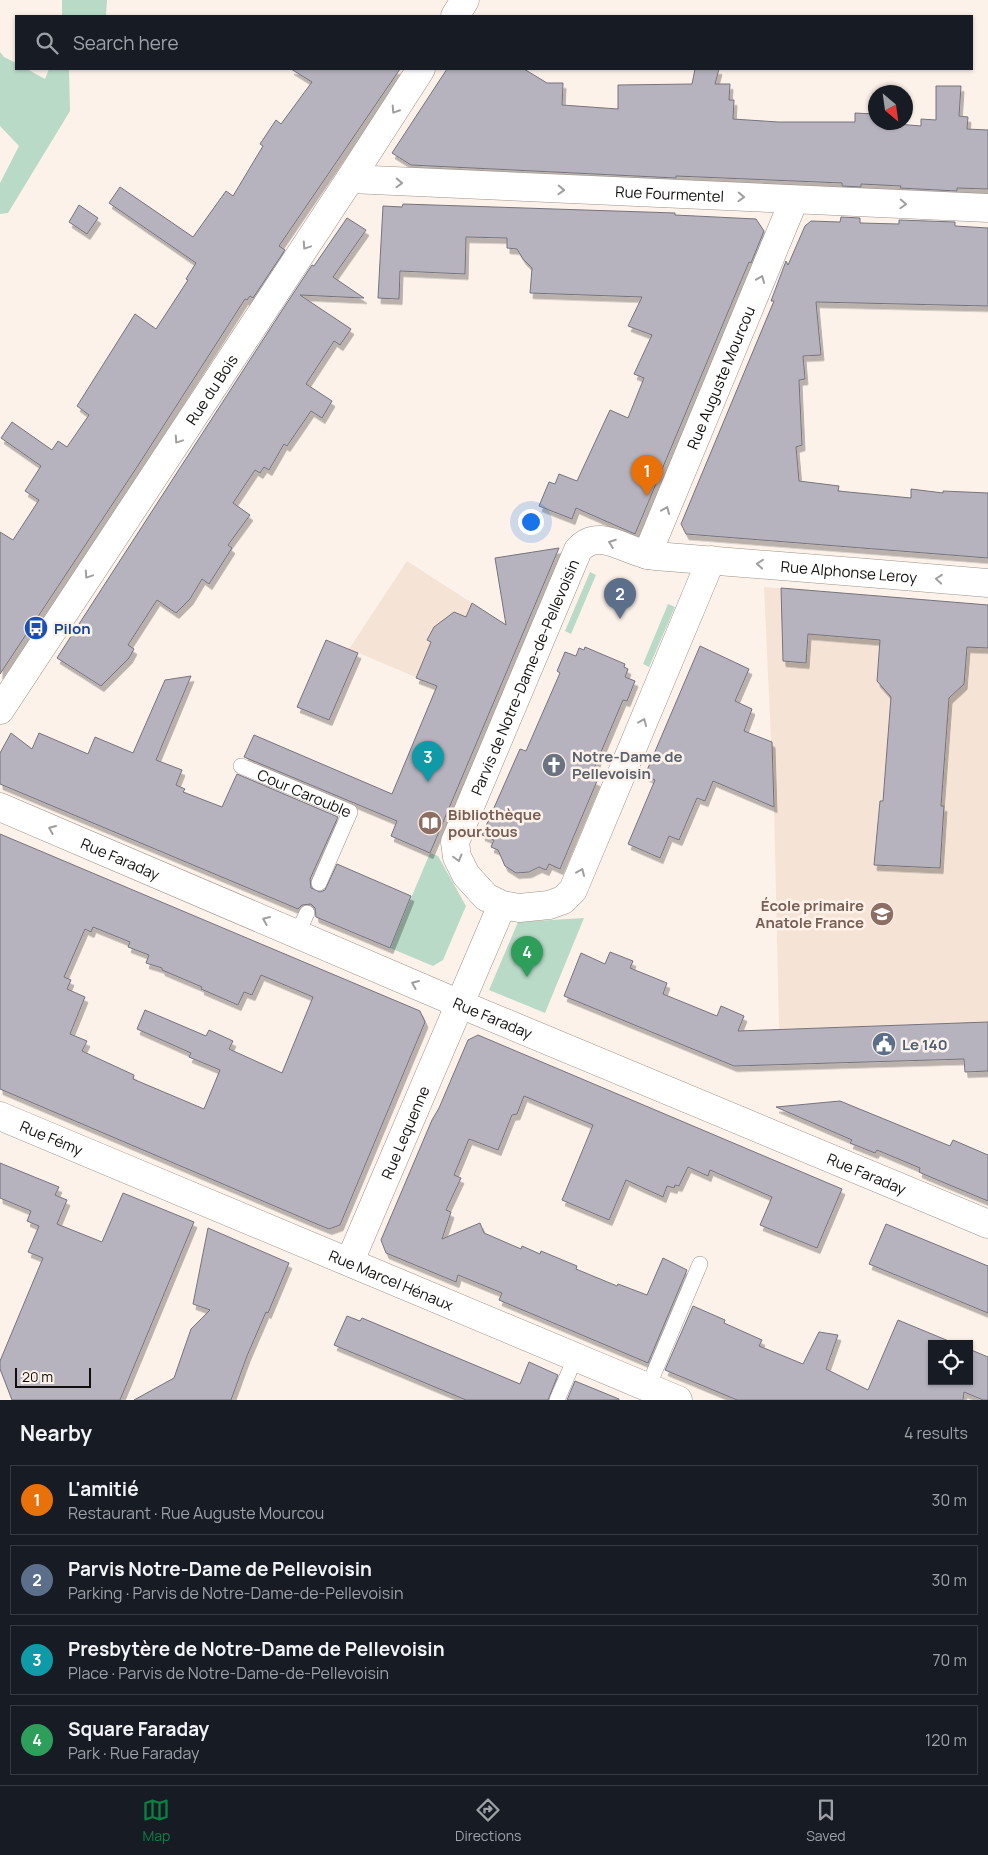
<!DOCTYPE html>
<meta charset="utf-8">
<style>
body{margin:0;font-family:Manrope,sans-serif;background:#242831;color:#f1f3f6}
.controls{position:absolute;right:15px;bottom:15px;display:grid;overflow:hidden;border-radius:0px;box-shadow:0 1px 4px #0004}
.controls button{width:45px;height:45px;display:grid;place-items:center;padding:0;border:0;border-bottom:1px solid #363941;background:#171b24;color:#f1f3f6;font:25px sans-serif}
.compass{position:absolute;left:868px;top:85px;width:45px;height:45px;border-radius:50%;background:#171b24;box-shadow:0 1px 4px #0004;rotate:151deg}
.scale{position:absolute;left:15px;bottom:12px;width:76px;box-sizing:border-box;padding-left:5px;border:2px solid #110e0b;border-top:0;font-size:14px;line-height:18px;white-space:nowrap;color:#110e0b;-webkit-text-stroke:4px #fdf2ea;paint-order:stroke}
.you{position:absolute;left:530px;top:521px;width:18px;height:18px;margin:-12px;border:4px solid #fff;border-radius:50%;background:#1a73e8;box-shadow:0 0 0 8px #1a73e833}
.badge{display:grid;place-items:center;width:32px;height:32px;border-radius:50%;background:#0b8043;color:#fff;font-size:16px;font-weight:700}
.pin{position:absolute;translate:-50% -41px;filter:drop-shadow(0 1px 2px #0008)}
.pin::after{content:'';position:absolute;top:26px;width:18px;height:15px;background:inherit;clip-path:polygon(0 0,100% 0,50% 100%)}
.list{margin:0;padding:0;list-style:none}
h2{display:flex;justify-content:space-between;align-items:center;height:65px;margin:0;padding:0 20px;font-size:21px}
h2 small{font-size:16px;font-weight:400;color:#9ea1a6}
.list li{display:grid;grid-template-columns:32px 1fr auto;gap:15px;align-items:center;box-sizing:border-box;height:70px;margin:0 10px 10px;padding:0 10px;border:1px solid #363941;border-radius:0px}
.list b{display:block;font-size:19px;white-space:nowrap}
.list p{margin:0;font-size:16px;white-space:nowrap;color:#9ea1a6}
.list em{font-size:16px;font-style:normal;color:#9ea1a6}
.icon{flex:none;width:28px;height:28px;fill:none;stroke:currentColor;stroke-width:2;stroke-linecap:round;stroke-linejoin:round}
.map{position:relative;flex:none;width:988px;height:1400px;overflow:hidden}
.search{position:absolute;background:#171b24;box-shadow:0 1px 4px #0004;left:15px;right:15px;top:15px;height:55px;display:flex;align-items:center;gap:12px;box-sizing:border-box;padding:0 18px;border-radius:0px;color:#9ea1a6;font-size:19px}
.sheet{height:385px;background:#171b24}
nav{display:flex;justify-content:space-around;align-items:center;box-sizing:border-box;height:70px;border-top:1px solid #363941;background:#171b24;font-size:14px;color:#9ea1a6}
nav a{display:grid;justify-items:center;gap:2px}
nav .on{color:#0b8043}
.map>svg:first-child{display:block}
</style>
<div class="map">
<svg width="988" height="1400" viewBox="0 0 988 1400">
<defs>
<filter id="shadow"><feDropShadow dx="3" dy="5.5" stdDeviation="0" flood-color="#0004"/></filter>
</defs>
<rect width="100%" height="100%" fill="#fdf2ea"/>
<g fill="#f5e4d6">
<path d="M407,561L500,621L528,620L491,709L349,649Z"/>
<path d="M764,587L988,605V1022L779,1029L774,807Z"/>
</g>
<g fill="#b9dac7">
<path d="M62,0H107L106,16H62Z"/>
<path d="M0,52L4,57L16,63V69H27L45,79L49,69H69L70,111L8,213L0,214V183L19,146L0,126Z"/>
<path d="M590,572L596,575L571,634L565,631Z"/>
<path d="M668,604L675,607L649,667L643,664Z"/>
<path d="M430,853L438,856L466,906L443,960L433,966L390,948Z"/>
<path d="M584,918L545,1013L489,990L518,922Z"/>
</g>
<g fill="#b6b3be" stroke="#76737d" fill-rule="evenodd" filter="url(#shadow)">
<path d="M291,69H400L279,246L285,250L253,298L250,296L247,300L245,299L139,464L0,674V532L13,540L39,500L25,491L41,466L1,438L12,422L52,450L58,441L67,447L89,415L77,406L135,314L156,329L188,280L186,279L196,263L109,203L120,187L193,237L226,191L233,196L263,146L260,144L276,120L281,124L312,82Z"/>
<path d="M447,69H524L547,83H563L562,105L618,109V85L692,84L695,69H719L715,84H730L729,100H734L733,119L778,122H855V113L875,114L874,122L921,126V119L936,120V86H961L959,116L968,117L967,129L988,130V189L957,188V191L900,188L901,186L861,184V187L842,186V183L771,180L676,176V178L411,165L392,153Z"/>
<path d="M403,204L675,213V215L756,219L764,231L751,263L749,262L733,300L635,534L576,508L572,519L539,506L549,482L555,484L559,474L577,481L610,410L628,418L644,378L634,374L652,335L628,326L642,297L530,293L532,268L523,259L517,249L507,248V238L466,237L465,274L400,271L399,299L378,298L383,206L402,207Z"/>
<path d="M79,205L98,218L87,234L69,222Z"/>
<path d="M841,217L860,218V223L899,224V220L955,222V226L988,228V306L816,302L821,355L803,356L805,379L799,380L802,445L796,447L799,481L839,486L838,491L911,498V489L943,493V491L988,493V558L686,534L681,524L774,301H771L786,261L788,265L805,226L811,221L840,222Z"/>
<path d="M347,218L366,230L333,277L364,298L300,295L351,329L340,345L334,341L306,384L332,401L322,418L311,411L287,446L284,444L269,470L264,467L260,473L255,470L233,503L250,515L228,545L232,548L209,584L202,579L190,599L176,613L157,600L128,645L134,649L129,658L101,686L57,658L279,315L312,265L314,266Z"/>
<path d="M559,548L430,853L391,836L397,821L244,757L254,735L392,794L437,686L416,678L431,642L427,640L434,627L454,612L466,617L472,603L506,625L495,558Z"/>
<path d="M781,588L988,605V648L967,647L964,684L949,698L941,806H944L940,868L874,865L880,801H883L891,697L877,681L880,640L808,634L806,663L783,661Z"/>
<path d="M326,640L358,653L329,720L297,707Z"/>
<path d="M700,646L749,669L735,701L752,709L744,731L772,742L774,807L713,781L705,801L697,798L679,840L669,836L660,858L628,844L655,780L645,775Z"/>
<path d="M585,647L625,664L624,667L628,669L625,677L635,681L627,701L623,700L590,778L597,781L560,869L549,864L546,870L539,867L529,872L516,873L505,866L498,850L491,847L494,840L482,835L520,749L526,751L560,673L557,671L565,652L576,656L579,648L584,650Z"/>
<path d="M191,676L156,760L182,770L176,785L185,789L183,792L222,807L237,774L338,817L310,879L311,888L320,892L325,890L337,864L411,896L390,948L316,917L315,908L311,904L302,905L298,909L0,784V753L11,733L32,749L39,733L88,754L95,737L133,753L165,680Z"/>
<path d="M0,834L420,1011L425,1022L340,1225L329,1229L319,1225L0,1089ZM93,927L130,942L128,947L149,955L146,963L162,968V970L202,987L201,989L238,1005L244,992L252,995L261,975L313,997L282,1073L229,1049L233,1041L209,1030L206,1036L145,1010L137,1029L191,1053L189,1057L220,1070L204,1109L133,1079L134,1075L82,1051L87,1041L70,1034L85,997L67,989L71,980L64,977L85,929L91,932Z"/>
<path d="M610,952L633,961L630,968L667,983L663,994L717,1016L721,1006L744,1016L738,1031L988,1022V1071L965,1072L964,1059L734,1066L564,996L581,953L605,964Z"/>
<path d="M478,1035L842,1189L817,1248L760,1225L772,1197L710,1170L708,1176L688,1167L679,1186L675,1185L674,1188L667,1186L663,1197L626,1180L609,1220L562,1200L593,1125L524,1096L517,1114L512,1115L498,1150L469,1139L454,1175L461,1178L446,1210L451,1212L442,1239L480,1223L484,1233L521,1249L522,1246L540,1254L541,1251L577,1266L576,1269L617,1286L618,1284L647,1295L663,1258L687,1270L648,1363L499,1300L502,1293L458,1275L456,1282L386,1253L381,1240L432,1120L439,1108L468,1040Z"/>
<path d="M840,1101L950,1146L953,1140L988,1155V1201L928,1176L919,1172L920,1168L877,1150L875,1153L850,1143L852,1140L776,1107Z"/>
<path d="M0,1163L59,1187L55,1195L67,1200L57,1224L102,1242L123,1193L194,1222L120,1400H12L0,1369V1361L43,1258L28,1252L39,1226L27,1221L31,1211L0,1198Z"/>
<path d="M886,1224L988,1266V1313L869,1264Z"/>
<path d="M208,1228L289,1263L268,1313L266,1312L247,1356L231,1400H134L174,1378L191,1329L210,1310L193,1304Z"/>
<path d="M693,1306L725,1320L724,1323L762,1340L759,1346L803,1364L819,1332L838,1335L826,1369L868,1390L898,1320L956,1344H932V1381H969V1349L988,1357V1400H983L964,1392L963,1400H737L665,1370Z"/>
<path d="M347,1316L360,1321L362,1318L520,1384L529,1362L558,1375L548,1400H466L334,1345Z"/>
<path d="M575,1381L619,1399V1400H567Z"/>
</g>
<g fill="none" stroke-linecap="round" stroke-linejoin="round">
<g stroke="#9c928a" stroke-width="16">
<g id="lane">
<path id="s1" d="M241,766L350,812L319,883"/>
<path d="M297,934L307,913"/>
<path d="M648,1387L700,1264"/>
<path d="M557,1400L576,1356"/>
</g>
</g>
<g stroke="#9c928a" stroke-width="29">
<g id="street">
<path d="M455,16L465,0"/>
<path id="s2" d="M350,179L988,208"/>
<path id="s3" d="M647,555L794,200"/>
<path id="s4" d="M711,560L573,890L563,900L549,905L519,908L502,905L486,897L466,875L457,857L455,842L578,550C600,525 627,554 655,556C766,564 877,574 988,583"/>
<path id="s5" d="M0,710L350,179L421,69"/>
<path id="s6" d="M0,807L460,1004L988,1224"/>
<path id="s7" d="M0,1116L678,1400"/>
<path id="s8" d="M350,1261L502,905"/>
</g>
</g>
<use href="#lane" stroke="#fff" stroke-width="15"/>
<use href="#street" stroke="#fff" stroke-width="28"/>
</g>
<defs><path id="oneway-chevron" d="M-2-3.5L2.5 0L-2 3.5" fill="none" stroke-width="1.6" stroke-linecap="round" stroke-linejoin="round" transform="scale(1.25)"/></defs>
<g stroke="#a09f9d">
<use href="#oneway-chevron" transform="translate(395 110) rotate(123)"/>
<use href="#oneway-chevron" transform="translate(399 183) rotate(2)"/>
<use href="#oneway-chevron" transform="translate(561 190) rotate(2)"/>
<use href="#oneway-chevron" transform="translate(741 197) rotate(2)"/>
<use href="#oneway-chevron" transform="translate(903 204) rotate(3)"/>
<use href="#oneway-chevron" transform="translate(306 246) rotate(124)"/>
<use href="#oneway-chevron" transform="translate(761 279) rotate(-68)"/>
<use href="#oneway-chevron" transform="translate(178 440) rotate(124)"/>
<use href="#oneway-chevron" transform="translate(666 510) rotate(-68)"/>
<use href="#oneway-chevron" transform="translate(612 543) rotate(-160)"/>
<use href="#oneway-chevron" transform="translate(760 564) rotate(-175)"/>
<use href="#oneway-chevron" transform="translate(88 575) rotate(124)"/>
<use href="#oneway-chevron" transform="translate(939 579) rotate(-175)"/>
<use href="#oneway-chevron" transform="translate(643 722) rotate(-67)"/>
<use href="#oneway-chevron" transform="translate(52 829) rotate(-157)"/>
<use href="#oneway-chevron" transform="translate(458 858) rotate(75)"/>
<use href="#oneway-chevron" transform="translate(581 872) rotate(-67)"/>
<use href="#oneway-chevron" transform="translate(266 920) rotate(-157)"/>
<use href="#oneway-chevron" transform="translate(415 984) rotate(-157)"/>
</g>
<defs>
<g id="bus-disc" transform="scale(1.25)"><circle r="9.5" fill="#1a4fb4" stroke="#fdf2ea"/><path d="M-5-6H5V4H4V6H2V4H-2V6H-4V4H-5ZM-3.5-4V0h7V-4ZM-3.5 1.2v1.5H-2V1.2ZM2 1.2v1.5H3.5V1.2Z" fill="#fff"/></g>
<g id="church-disc" transform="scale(1.25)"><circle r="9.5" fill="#6b7280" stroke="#fdf2ea"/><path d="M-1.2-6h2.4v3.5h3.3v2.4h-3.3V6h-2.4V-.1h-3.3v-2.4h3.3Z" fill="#fff"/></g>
<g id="library-disc" transform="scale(1.25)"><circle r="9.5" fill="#8d6e63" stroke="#fdf2ea"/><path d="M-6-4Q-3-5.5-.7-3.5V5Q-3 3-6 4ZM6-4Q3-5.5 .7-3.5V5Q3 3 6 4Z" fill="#fff"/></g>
<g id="school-disc" transform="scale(1.25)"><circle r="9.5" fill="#8d6e63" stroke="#fdf2ea"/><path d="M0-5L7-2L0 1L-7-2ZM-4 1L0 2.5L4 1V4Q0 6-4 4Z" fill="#fff"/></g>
<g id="civic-disc" transform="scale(1.25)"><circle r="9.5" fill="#5c6f8a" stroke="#fdf2ea"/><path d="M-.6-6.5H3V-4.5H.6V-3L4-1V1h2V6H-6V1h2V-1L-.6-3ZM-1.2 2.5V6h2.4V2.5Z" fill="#fff"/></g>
</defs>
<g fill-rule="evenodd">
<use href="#bus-disc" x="36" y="628"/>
<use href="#church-disc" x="554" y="765"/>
<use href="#library-disc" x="430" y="823"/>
<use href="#school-disc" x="882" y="914"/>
<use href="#civic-disc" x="884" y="1044"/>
</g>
<g text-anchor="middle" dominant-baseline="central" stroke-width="5" stroke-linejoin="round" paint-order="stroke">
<g font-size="15" fill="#110e0b" stroke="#fdf2ea">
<text stroke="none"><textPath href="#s2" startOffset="320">Rue Fourmentel</textPath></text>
<text stroke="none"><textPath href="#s3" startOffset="192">Rue Auguste Mourcou</textPath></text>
<text stroke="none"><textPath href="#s5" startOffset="384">Rue du Bois</textPath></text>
<text stroke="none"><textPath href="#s4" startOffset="1111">Rue Alphonse Leroy</textPath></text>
<text stroke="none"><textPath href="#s4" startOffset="696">Parvis de Notre-Dame-de-Pellevoisin</textPath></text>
<text stroke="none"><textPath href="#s1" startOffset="69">Cour Carouble</textPath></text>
<text stroke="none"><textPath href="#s6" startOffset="131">Rue Faraday</textPath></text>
<text stroke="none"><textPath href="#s6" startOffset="536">Rue Faraday</textPath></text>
<text stroke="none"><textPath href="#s8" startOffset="140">Rue Lequenne</textPath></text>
<text stroke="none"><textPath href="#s7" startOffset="56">Rue Fémy</textPath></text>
<text stroke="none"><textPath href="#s6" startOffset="941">Rue Faraday</textPath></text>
<text stroke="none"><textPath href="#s7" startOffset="424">Rue Marcel Hénaux</textPath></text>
</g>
<g font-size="15" font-weight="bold" fill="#164399" stroke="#fdf2ea" text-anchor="start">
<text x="54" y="628">Pilon</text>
</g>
<g font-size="15" font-weight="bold" fill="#5b616d" stroke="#fdf2ea" text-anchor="start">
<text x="572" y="756">Notre-Dame de<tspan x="572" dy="17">Pellevoisin</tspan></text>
</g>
<g font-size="15" font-weight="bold" fill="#785e54" stroke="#fdf2ea" text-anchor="start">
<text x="448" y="814">Bibliothèque<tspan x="448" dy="17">pour tous</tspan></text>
<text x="864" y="905" text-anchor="end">École primaire<tspan x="864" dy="17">Anatole France</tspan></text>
</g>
<g font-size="15" font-weight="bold" fill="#4e5e75" stroke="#fdf2ea" text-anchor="start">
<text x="902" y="1044">Le 140</text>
</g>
</g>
</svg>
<div class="controls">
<button><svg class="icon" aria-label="locate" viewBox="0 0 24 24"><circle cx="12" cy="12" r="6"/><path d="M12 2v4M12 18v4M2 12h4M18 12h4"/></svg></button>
</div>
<svg class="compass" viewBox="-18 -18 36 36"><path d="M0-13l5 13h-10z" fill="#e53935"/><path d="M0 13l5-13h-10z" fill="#9ea1a6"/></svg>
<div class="scale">20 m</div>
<div class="you"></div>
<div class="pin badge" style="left:647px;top:496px;background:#e8710a">1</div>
<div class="pin badge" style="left:620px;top:619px;background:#5c6f8a">2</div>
<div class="pin badge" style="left:428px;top:782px;background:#0f9aa8">3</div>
<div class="pin badge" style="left:527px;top:977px;background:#2e9e5b">4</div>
<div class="search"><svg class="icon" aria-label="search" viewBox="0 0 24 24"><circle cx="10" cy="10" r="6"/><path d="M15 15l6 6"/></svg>Search here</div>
</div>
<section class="sheet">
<h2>Nearby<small>4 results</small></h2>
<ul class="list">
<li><span class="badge" style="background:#e8710a">1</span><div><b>L'amitié</b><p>Restaurant · Rue Auguste Mourcou</p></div><em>30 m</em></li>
<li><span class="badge" style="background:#5c6f8a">2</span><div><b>Parvis Notre-Dame de Pellevoisin</b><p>Parking · Parvis de Notre-Dame-de-Pellevoisin</p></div><em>30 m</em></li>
<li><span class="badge" style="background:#0f9aa8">3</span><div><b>Presbytère de Notre-Dame de Pellevoisin</b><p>Place · Parvis de Notre-Dame-de-Pellevoisin</p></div><em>70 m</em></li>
<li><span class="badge" style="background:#2e9e5b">4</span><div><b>Square Faraday</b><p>Park · Rue Faraday</p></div><em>120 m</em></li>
</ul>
</section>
<nav>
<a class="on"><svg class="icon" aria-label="map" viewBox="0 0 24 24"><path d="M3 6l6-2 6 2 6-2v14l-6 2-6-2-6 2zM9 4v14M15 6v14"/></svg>Map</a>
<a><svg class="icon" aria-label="directions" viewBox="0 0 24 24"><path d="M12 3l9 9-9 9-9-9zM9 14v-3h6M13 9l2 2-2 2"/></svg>Directions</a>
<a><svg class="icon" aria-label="saved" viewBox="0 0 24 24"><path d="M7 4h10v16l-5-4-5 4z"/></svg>Saved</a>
</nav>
